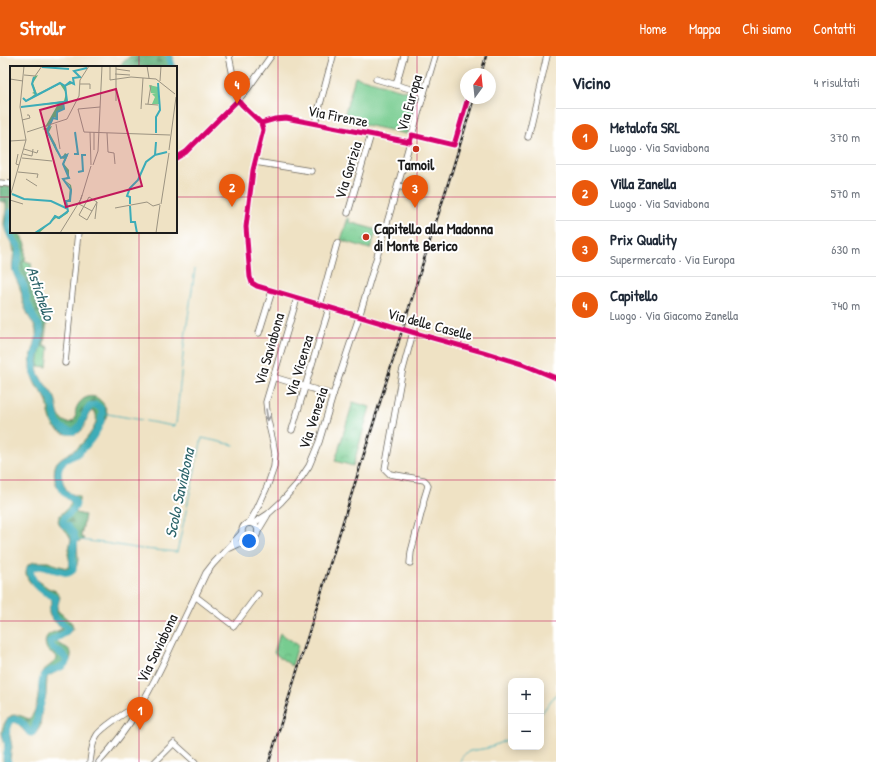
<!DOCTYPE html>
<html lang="it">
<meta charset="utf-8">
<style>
body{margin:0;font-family:"Patrick Hand",sans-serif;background:#f6f6f7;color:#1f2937}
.controls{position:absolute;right:12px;bottom:12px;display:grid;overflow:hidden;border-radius:8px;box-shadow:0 2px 10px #0003}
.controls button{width:36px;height:36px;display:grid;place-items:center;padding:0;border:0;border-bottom:1px solid #e0e1e3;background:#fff;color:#1f2937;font:20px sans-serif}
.compass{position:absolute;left:460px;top:12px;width:36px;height:36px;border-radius:50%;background:#fff;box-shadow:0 2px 10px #0003;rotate:15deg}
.you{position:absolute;left:249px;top:485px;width:14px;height:14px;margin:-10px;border:3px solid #fff;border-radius:50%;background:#1a73e8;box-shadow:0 0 0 6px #1a73e833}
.badge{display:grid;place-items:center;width:26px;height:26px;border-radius:50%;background:#ea580c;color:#fff;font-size:13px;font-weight:700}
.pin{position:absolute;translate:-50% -33px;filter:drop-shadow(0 1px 2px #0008)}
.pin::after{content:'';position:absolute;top:21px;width:14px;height:12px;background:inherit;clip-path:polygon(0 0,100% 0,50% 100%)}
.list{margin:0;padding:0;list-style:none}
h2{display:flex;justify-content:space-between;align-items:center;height:52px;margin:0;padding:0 16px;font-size:17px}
h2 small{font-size:13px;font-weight:400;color:#747a83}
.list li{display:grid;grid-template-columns:26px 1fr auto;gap:12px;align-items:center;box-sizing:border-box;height:56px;padding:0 16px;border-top:1px solid #e0e1e3}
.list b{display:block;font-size:15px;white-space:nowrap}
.list p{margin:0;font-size:13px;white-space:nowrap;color:#747a83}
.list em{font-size:13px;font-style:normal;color:#747a83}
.map{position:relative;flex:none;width:556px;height:706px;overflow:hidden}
header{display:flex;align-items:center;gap:24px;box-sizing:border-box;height:56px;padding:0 20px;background:#ea580c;color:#fff}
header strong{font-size:19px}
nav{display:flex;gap:22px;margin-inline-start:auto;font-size:14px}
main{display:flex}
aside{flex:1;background:#fff}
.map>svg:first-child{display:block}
</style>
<header>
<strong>Strollr</strong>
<nav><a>Home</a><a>Mappa</a><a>Chi siamo</a><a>Contatti</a></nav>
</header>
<main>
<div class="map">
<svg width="556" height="706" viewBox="0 0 556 706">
<defs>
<pattern id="forest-firs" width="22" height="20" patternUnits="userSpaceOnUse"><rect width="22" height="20" fill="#61b07a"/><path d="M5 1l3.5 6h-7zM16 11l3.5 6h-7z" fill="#4f8e63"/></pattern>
<pattern id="park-crowns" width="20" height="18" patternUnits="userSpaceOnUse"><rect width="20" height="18" fill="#77cc90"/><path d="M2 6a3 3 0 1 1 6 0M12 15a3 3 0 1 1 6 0" fill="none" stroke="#66af7c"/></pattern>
</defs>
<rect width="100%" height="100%" fill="#fff"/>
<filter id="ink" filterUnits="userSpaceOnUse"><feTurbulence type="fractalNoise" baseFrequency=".025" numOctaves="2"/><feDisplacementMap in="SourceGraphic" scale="8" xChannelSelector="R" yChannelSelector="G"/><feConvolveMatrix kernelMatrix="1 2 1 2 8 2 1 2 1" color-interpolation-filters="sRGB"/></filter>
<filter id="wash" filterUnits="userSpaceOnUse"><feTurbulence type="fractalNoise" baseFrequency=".012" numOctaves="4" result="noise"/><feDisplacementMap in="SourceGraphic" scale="16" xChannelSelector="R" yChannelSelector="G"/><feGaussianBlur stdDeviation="0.9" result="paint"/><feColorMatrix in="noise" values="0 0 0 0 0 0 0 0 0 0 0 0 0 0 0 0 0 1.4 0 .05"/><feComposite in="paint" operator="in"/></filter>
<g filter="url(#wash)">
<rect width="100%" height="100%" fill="#efe2c4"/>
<g fill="#77cc90" stroke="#4a7456">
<path d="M355,21L417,38L418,40L407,78L343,64Z"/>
<path d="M25,205L31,207L34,231L33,237L43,259L48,260L44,289L49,291V292L42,291L45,269L31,238L28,225L23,211L22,206Z"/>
</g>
<g fill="url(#forest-firs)" stroke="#3e664b">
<path d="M130,0H173L174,11H118Z"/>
<path d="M0,130L11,131V176H19L26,188L25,205L22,206L23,211L28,225L31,238L45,269L42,291H40C40,298 37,305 37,312C38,323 50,332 55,342C59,353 55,362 68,367C79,364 74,360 76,353C78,347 83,342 88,341C94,339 98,342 102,346C104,349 107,353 107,357C106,368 88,390 80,398C75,404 63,403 61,412C60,418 64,434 70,437C73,439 76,439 79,441C80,448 75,451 76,457L85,459L81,481L84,482L83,484L77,486L78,504L77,509L73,518L38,510L34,511L32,515V518L36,523L48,532L56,535L60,541L57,552L58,555L72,567L73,573L67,579L58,584L57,586C60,590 67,590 70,595C72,597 71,598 71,601C69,612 56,615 47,621L46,640L42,651L40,671L36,677L28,679L24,675L19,668L13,666L9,675L12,691L11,695L10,706H3C3,701 5,694 5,690C5,686 2,682 2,677C2,671 6,661 13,659C18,658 24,661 29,663C40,654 37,632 41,620C44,610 55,609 57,601C54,598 51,598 49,596C44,591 44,582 49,578C53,576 58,575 62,573C59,567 50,564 49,557C48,552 52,548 52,543C43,537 26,528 26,516C26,515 27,510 28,509L34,506H48L66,512L69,511L70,507L68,498L71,483C69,480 68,477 66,475C63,472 60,471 59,468C55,458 69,455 71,446C66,441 60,437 57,430C54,424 53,412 57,406C62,400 71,397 77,392C86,384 101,368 95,356L92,355C83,362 88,378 72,378C65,379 57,375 53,369C49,363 49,351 46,343C44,338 40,335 37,331C34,326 30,316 30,311C29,298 38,287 36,275C35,269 32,266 29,261C27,256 24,250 22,244C22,241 22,238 21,235C19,228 15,222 13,215C11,207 15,199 13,191C10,182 5,178 4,168C4,161 7,155 6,147L0,145Z"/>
</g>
<g fill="url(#park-crowns)" stroke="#4a7456">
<path d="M348,162L350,163L349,166L377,174L370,193L341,184Z"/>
<path d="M41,290L49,292L47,311L38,310Z"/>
<path d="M353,346L370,351L353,410L335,405Z"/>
<path d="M280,577L298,589L292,610L274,597Z"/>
</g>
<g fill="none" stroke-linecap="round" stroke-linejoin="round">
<g stroke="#3cacb8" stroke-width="1">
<path d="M102,357L142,364"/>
<path d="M146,365L173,370L176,368L184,289L195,213"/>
<path d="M75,486L80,484L104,487L142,493"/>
<path d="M144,493L177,496L202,382L234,389"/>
<path d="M541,658L556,638"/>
<path d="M460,706L462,701L466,697L470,695L488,692L511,682"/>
</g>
<g stroke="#3cacb8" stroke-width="7">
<path d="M169,0L172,9L171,11"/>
<path d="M8,706L6,702L8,691L6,678L10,665L15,663L21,666L24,669L29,676L31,677L33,676C36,670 37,664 38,657C39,652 42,647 42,642C43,635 40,627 44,620C50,612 64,614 67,604C61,593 52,597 50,586C56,581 64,580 68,573C64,566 51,563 53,553C54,550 55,547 56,543C53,539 49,538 45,536C37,531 31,523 30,513L33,511L41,510L68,517L70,516L73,514V497L75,484L74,478L68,470L64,469C59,459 74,459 76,448C74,442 69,441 65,437C60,432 57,420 59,413C60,403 72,402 79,396C88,389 102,371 102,359C103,355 100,351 96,349C95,349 92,349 91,350C81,355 84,382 66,374C51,368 57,355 51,343C46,333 36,326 34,315C32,301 42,286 40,272C39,268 36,266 34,262C31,257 29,250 27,245C26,240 25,235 24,230C22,225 16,218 16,214C15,207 20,199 19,192C18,188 15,186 12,182C7,174 8,165 11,156"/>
</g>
</g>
</g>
<g filter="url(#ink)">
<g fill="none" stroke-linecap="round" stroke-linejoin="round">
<g stroke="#666157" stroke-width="7">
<g id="minor">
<path d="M229,0L238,44L242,49L261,67L263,74L253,114L246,171L250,221L252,227L257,230L422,279L483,296L522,308L556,322"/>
<path d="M376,23L424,37"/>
<path d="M396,29L404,0"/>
<path d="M261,67L275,63L286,62L410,86"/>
<path d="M315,67L333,0"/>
<path d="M528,81L547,0"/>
<path d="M176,102L186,96L238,44L249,31L271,0"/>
<path d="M255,106L311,115"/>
<path d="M0,127L11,128"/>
<path d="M398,130L419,135"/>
<path d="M348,157L371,78"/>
<path d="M320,249L337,187"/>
<path d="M259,277L272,235"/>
<path d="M65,307L78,176"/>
<path d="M273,321L333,339"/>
<path d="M292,374L329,252"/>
<path d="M249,467L256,455L267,431L274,411L275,398L273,386L268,365L266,346L297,242"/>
<path d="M254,467L268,458L281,446L297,428L309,410L319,386L333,339L359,261L389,160L424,37L435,0"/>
<circle cx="250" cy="475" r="8"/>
<path d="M258,475L267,460"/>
<path d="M230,492L249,483"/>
<path d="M410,507L411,496L423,450L424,443L428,430L427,427L424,424L390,418L385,413L402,317L413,276"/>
<path d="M195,540L234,570L258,538"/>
<path d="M90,706C91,698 92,686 97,679C101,673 126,655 133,653C136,652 136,652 139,654"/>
<path d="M99,706C131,671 149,637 169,595C181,569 194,543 206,517L213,508L242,477"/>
<path d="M155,706L174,687L195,706"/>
</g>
</g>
<use href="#minor" stroke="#fff" stroke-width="5.5"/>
<g stroke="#1c1c1c" stroke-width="2.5">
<g id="rail">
<path d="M481,18L486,0"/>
<path d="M269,706L421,213L452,115L474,42"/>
</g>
</g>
<use href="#rail" stroke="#fff" stroke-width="1" stroke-dasharray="3" stroke-linecap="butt"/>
<g stroke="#fff" stroke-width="8">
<g id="cycleway">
<path d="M261,67L275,63L286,62L410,86L412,79L454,89L468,42"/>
<path d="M176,102L186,96L238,44L242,49L261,67L263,74L253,114L246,171L250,221L252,227L257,230L422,279L483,296L522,308L556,322"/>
</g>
</g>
<use href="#cycleway" stroke="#d6006c" stroke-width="5"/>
</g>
<defs><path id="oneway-shaft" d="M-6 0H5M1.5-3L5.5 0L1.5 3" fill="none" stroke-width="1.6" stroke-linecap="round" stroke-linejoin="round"/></defs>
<use stroke="#999" href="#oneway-shaft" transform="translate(267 359) rotate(81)"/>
</g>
<path fill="none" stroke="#c2185b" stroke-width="1" stroke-opacity="0.55" d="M139,0V11M278,0V706M417,0V706M0,141H11M176,141H556M139,176V706M0,282H556M0,424H556M0,565H556"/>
<g fill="#c8321e" stroke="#fff" stroke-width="1.5">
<circle cx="416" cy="93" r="4"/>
<circle cx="366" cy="181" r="4"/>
</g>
<g text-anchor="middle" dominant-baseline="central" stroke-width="4" stroke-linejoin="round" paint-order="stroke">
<g font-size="15" fill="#1c1c1c" stroke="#fff">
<text transform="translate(409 47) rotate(-74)">Via Europa</text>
<text transform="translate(338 60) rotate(11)">Via Firenze</text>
<text transform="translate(348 114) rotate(-73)">Via Gorizia</text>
<text transform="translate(430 268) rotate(15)">Via delle Caselle</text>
<text transform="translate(269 293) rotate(-74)">Via Saviabona</text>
<text transform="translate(299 310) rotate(-73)">Via Vicenza</text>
<text transform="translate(313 362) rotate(-72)">Via Venezia</text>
<text transform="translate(157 592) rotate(-64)">Via Saviabona</text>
</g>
<g font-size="15" font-weight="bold" fill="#1c1c1c" stroke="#fff">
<text x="416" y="108">Tamoil</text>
<text x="374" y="172" text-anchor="start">Capitello alla Madonna<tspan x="374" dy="17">di Monte Berico</tspan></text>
</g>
<g font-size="16" font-style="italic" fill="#2c646a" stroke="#fff">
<text transform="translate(41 237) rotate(71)">Astichello</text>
<text transform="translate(179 437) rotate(-78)">Scolo Saviabona</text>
</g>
</g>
<g transform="translate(10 10)">
<rect width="167" height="167" fill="#efe2c4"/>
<path d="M139,19L148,21L149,38H142L145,31L142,28H146L141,27Z" fill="#77cc90"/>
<path d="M28,9L23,17L27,28L49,17L55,19L60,16L64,17L56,20L57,36H54V43L47,46L48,53L44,51L40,60L35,61L48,38L24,39L54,35L56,27L50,18L15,36L25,28L22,27L24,26L22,18L23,11ZM42,60L39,66L46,79L47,86L52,92L55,87L58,89L54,98L59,104V112L53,113L61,119L62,124L60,135H56L58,142V147L49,153L46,152L29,167H24L40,157L45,149L48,151L58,145L55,135L59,133L60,120L53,113L58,111L53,98L57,90L54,93L51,92L46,85L36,64L32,63Z" fill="#61b07a"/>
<path fill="none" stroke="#3cacb8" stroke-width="2" d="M32,1L59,3M24,11L22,18L26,29M13,32L16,35L50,17L55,20M11,41L53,36M146,67V51L150,44L148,17M146,76L145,89L157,86M64,88H68L65,66M68,106L73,105L72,89H76M2,128L14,133L41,135L58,143M120,138V131L117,130L120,122L128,114L136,96L145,89M120,140L121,156H125L127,167M25,167L40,157L45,150L49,152L58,145L56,135H60L61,124L53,113L59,112L53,98L57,89L51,92L37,65L43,52L47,53V46L54,43L53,36L57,35L55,20L60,16L64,18L63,12L70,11L64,5L77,2"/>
<path fill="none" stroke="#9b9381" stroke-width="1" d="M100,0V14L121,11L146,13L165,28M137,0L139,12M106,3L120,5M105,8L120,9M14,9L25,10L32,0M0,13L13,15M150,15L151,0M70,18H80V23M106,35V0M135,38L148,39M138,38L141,19M68,43L74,66L160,69M68,43L90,41M131,43L133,12M12,54L20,52L19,49H17M46,58L50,83M17,66L57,53L69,30L70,14L79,0M80,66L81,99M97,67L98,86L104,87L105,98M0,75L16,74M14,83L27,87L28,84M84,84V66M159,84L166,31M8,88L6,98L9,99M13,88L22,90L23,83M12,92L42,95M83,99L88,85L92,0M8,106L28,108L27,112M16,113L27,120M72,129L69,138L82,145M0,131L16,74L10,41L14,0M79,131L87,136L77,154L69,149ZM0,134L13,138M151,138L159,87M105,142L137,136L143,140L150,138M85,153L87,136M50,167L71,133L81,100M146,167L150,139"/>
<path fill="#c2185b" fill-opacity="0.15" stroke="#c2185b" stroke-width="2" d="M106,23L132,120L56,141L30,44Z"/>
<rect width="167" height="167" fill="none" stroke="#1c1c1c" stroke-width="2"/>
</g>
</svg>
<div class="controls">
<button>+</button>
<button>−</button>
</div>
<svg class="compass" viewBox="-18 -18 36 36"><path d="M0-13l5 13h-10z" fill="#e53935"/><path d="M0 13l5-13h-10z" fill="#747a83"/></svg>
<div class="you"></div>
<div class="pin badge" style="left:140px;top:674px">1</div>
<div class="pin badge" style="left:232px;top:151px">2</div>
<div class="pin badge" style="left:415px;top:152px">3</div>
<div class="pin badge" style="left:237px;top:48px">4</div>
</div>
<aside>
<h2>Vicino<small>4 risultati</small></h2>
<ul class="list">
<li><span class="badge">1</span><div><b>Metalofa SRL</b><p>Luogo · Via Saviabona</p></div><em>370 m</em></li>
<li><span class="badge">2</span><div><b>Villa Zanella</b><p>Luogo · Via Saviabona</p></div><em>570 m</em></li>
<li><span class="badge">3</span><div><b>Prix Quality</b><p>Supermercato · Via Europa</p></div><em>630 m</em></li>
<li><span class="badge">4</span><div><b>Capitello</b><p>Luogo · Via Giacomo Zanella</p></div><em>740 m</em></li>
</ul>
</aside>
</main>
